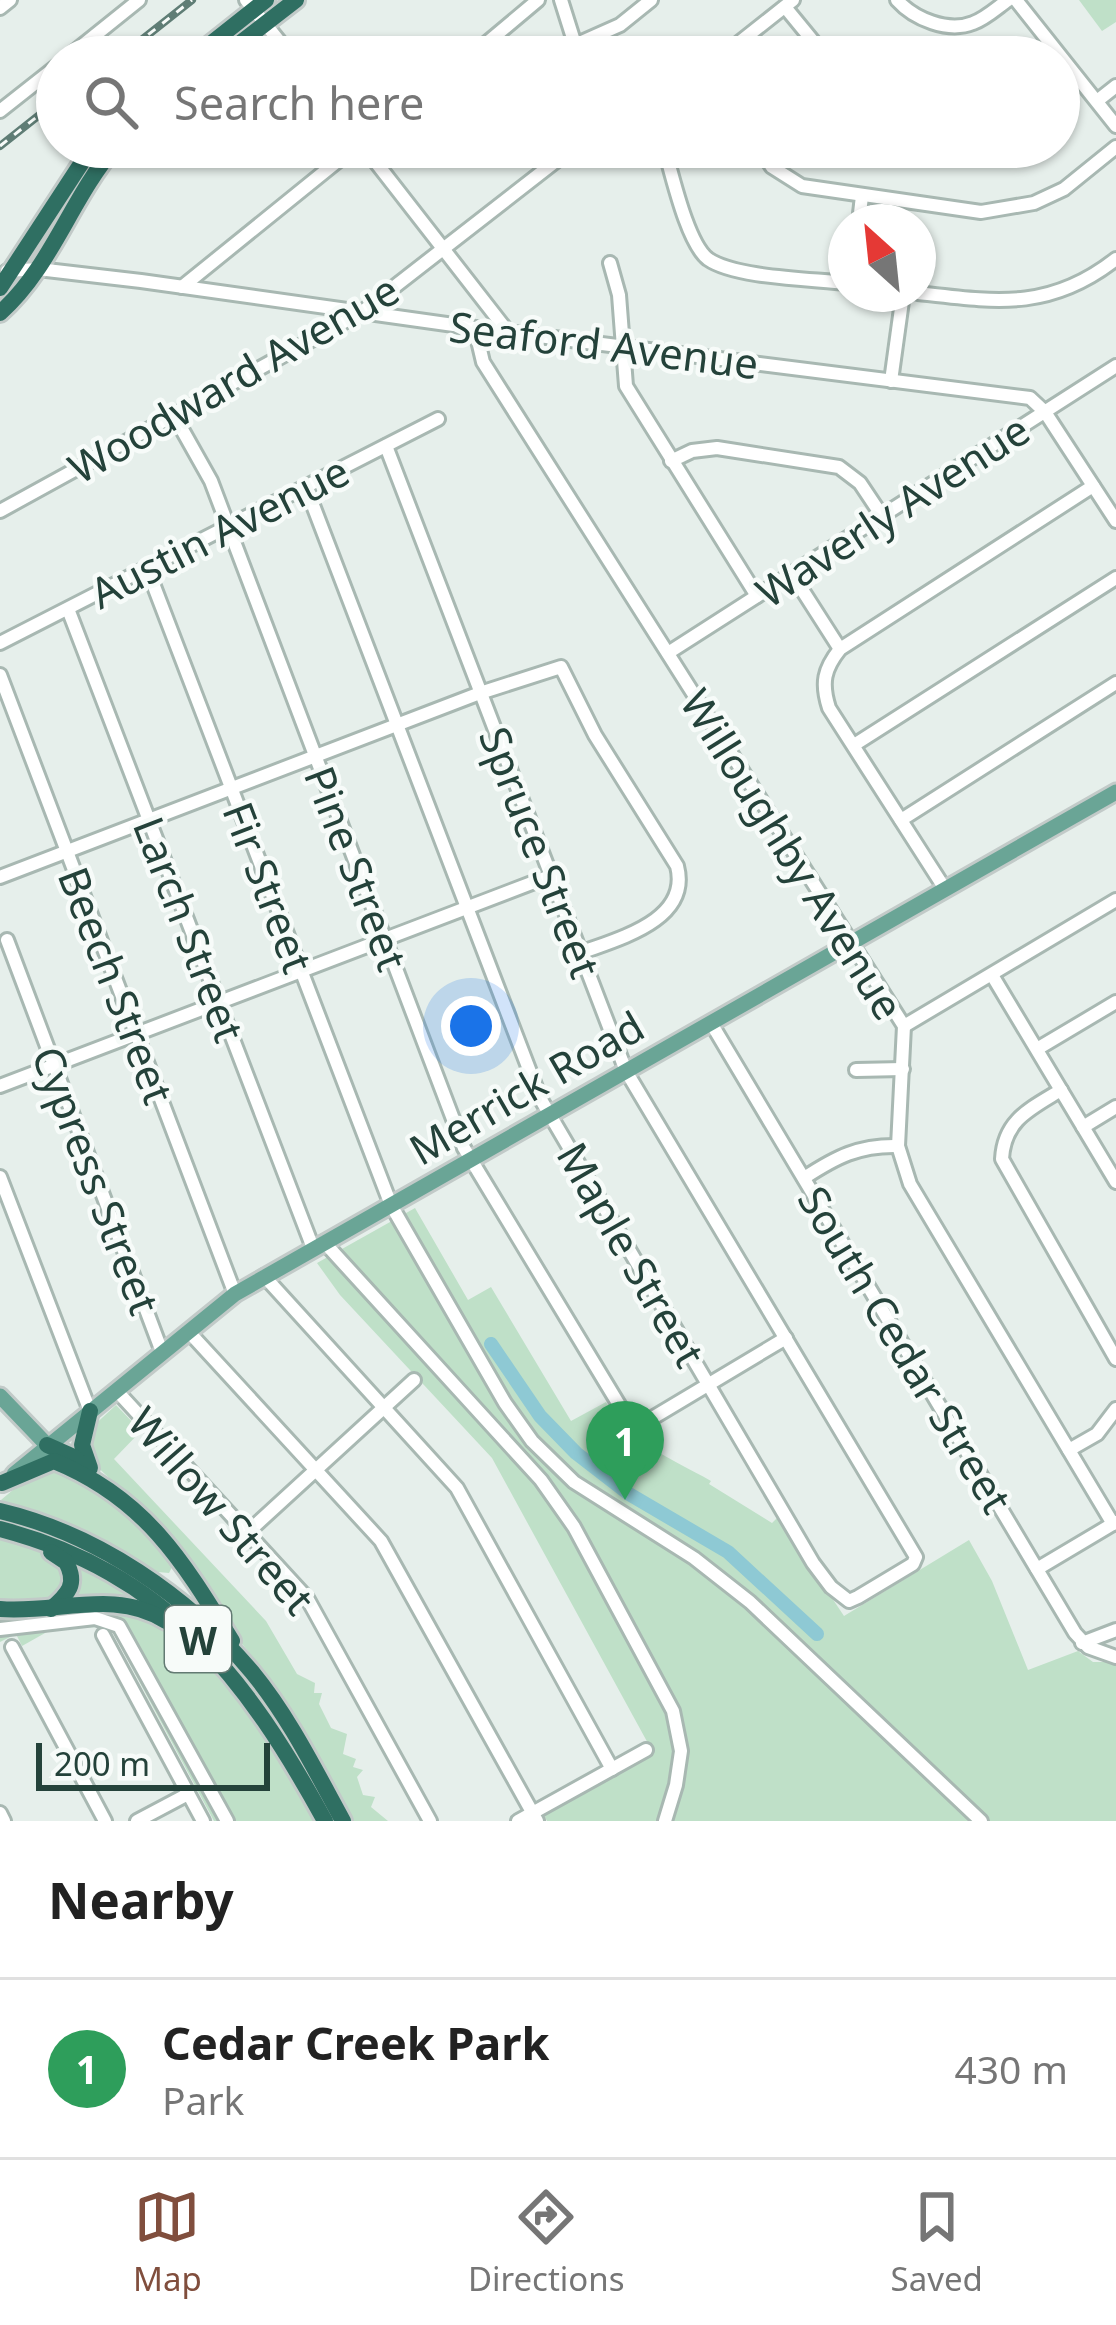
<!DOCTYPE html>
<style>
body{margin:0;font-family:"Noto Sans",sans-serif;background:#f2f2f2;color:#222}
.compass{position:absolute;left:828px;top:204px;width:108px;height:108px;border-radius:50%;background:#fff;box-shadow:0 3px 9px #0004;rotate:333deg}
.scale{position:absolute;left:36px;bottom:30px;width:234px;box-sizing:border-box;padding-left:12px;border:6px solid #24423a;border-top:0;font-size:33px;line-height:42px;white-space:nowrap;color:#24423a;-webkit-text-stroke:9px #f7fbf9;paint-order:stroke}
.you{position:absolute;left:471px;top:1026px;width:42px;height:42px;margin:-30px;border:9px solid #fff;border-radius:50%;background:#1a73e8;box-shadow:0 0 0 18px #1a73e833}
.badge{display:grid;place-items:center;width:78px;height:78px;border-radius:50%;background:#804e3d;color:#fff;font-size:39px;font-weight:700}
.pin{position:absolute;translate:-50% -99px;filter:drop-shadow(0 3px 6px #0008)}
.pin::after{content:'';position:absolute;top:63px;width:42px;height:36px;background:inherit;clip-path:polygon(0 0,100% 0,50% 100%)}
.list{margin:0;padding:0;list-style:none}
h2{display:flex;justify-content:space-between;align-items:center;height:156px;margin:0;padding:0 48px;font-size:51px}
h2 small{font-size:39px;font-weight:400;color:#767676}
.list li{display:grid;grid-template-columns:78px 1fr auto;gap:36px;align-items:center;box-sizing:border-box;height:180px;padding:0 48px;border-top:3px solid #e0e0e0}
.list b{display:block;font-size:45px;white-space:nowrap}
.list p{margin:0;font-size:39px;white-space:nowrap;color:#767676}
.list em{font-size:39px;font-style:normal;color:#767676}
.icon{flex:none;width:66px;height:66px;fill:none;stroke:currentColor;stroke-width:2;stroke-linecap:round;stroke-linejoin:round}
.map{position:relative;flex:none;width:1116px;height:1821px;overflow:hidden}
.search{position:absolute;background:#fff;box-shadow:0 3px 9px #0004;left:36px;right:36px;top:36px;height:132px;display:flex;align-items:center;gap:30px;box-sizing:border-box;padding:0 42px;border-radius:66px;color:#767676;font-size:45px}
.sheet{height:336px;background:#fff}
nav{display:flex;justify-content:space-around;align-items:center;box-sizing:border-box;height:168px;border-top:3px solid #e0e0e0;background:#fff;font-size:33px;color:#767676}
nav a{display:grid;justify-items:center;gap:6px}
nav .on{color:#804e3d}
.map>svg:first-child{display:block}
</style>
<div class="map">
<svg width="1116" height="1821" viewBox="0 0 1116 1821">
<rect width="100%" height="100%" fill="#e6efeb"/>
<g fill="#bfe0c8">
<path d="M1079,0H1116V22L1102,31Z"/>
<path d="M415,1208L468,1300L491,1287L571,1421L606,1402C631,1444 669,1457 711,1481L709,1484L772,1523L778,1517L844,1616L969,1540L992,1581L1028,1670L1078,1651L1093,1662H1116V1821H547L540,1808L650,1747L492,1458L340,1295L317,1263Z"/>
<path d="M116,1405L141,1431L114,1459L266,1621L297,1674L315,1683L314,1693H322L319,1704L331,1728L347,1734L343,1754L356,1759L353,1767L363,1770L357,1777L363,1795L375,1797L371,1807L388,1821H353L275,1685L235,1635L196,1566L156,1522L90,1460V1429Z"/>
<path d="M39,1468L73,1470L143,1526L174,1563L169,1573L158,1572L95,1535L1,1500Z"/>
<path d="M0,1536L55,1556L69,1579L55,1600L0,1604Z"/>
<path d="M79,1567L125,1590L152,1608L63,1605Z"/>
<path d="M89,1608L156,1617L191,1646L272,1741L317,1821H214L110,1627L54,1628L22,1646L16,1634L0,1642V1616Z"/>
</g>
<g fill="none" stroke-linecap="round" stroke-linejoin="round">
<path stroke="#8ec9d4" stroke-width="14" d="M491,1344L540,1416L576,1453L629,1494L728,1552L817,1634"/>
<g stroke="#a8b8b2" stroke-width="18">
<g id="minor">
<path d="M246,0L292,57"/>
<path d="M561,0L579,57"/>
<path d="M897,0C914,19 948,33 973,23C985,19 998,7 1008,0"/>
<path d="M1016,0L1116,126"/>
<path d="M785,7L826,57"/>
<path d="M0,8L10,0"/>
<path d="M575,45L620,25L651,0"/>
<path d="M68,57L139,0"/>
<path d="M470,57L538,0"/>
<path d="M721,57L793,0"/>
<path d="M1097,101L1116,86"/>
<path d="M0,111L57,66"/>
<path d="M364,147L508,332"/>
<path d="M664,147C672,174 687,243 708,259C735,278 812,279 846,283"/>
<path d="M758,147L772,167L802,186L981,212L1034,203L1064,189L1116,147"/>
<path d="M859,222L862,196"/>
<path d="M610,263L619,295L626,386L757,596"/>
<path d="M7,271L38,269L141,281L475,328L1030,398L1045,412L1116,521"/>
<path d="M182,287L355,147"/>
<path d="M918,293C996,302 1050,311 1116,259"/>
<path d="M475,328L483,362L904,1026L898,1146L910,1184L1113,1524"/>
<path d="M891,381L903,294"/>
<path d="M175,417L211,481L464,1148L630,1423L639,1426L786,1338"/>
<path d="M671,461L692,451L717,448L839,467L860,483L882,516"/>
<path d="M306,487L540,1098L813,1563L831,1587L849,1601L858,1597L913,1564L916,1557L626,1071L386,446"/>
<path d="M0,511L362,312L574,147"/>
<path d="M147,568L391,1205L505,1403L532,1441L574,1482L694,1558L750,1602L981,1821"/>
<path d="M792,574L840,649"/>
<path d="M68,609L313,1248"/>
<path d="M0,643L438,419"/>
<path d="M668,653L1116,366"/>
<path d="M0,675L235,1294"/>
<path d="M854,745L1116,578"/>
<path d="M901,820L1116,683"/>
<path d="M0,877L480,693L561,667L595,735L677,866C691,920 620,938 580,953"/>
<path d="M945,889L829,708C821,683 824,669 840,649L1093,486"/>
<path d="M7,940L162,1352"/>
<path d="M992,975L1116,1182"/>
<path d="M711,1023L1075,1633L1088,1647L1116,1657"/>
<path d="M904,1026L1116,900"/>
<path d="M1037,1049L1116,1002"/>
<path d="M856,1070L903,1069"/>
<path d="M0,1086L550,876"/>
<path d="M1061,1090C1030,1109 1004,1120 1002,1159L1116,1359"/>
<path d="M1083,1127L1116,1107"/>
<path d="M0,1177L90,1411"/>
<path d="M804,1178C836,1157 859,1145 898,1146"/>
<path d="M324,1242L541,1480L574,1527L673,1711L681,1751L676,1785L665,1821"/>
<path d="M264,1276L457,1488L612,1769"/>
<path d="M188,1331L381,1541L537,1821"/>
<path d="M116,1390L307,1598L430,1821"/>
<path d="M1069,1450L1097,1434L1116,1409"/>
<path d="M248,1532L414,1380"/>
<path d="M1037,1569L1116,1522"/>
<path d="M0,1629L95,1618L119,1626L227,1821"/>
<path d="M103,1635L203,1821"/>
<path d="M1082,1643L1116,1630"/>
<path d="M12,1647L105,1821"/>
<path d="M0,1813L4,1821"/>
<path d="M137,1821L188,1794"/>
<path d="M518,1821L646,1750"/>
</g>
</g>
<g stroke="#c2cac8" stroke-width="21">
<g id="major">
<path d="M0,1396L47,1445"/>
<path d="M14,1474L235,1294L1116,792"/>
</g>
</g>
<g stroke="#c2cac8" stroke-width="22">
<g id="highway">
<path d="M194,57L266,0"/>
<path d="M222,57L296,0"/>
<path d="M0,288L92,147"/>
<path d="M0,313C51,268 71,198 115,147"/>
<path d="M90,1411L82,1445L90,1468"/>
<path d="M47,1445L74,1457L87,1468"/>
<path d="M2,1483L54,1461C145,1498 183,1561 232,1641"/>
<path d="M0,1511C97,1534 188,1596 252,1672C289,1717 315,1770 343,1821"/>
<path d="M0,1529C167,1573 246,1677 325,1821"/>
<path d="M51,1552L66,1562C78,1584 68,1594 51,1609"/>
<path d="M0,1609C57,1614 115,1588 166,1621"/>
</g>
</g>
<use href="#minor" stroke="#fff" stroke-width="12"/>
<use href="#major" stroke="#6aa596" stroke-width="15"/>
<use href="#highway" stroke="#2f6f62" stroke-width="16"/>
<g stroke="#5f7d75" stroke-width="8">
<g id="rail">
<path d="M120,57L192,0"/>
<path d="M0,146L57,101"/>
</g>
</g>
<use href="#rail" stroke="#f7fbf9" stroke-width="3" stroke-dasharray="9" stroke-linecap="butt"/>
</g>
<g text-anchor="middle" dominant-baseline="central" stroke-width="9" stroke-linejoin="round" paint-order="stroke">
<rect fill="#f7fbf9" stroke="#637a73" stroke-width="3" x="165" y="1606" width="66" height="66" rx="9"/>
<g font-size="39" font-weight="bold" fill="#24423a">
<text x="198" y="1639">W</text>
</g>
<g font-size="42" fill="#24423a" stroke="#f7fbf9">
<text transform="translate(604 344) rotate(7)">Seaford Avenue</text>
<text transform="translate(233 378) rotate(-30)">Woodward Avenue</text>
<text transform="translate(892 510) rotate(-33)">Waverly Avenue</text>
<text transform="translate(219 531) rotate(-27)">Austin Avenue</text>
<text transform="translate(541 852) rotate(69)">Spruce Street</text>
<text transform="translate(793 854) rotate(58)">Willoughby Avenue</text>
<text transform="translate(357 868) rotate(69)">Pine Street</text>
<text transform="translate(269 887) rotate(69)">Fir Street</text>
<text transform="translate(190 929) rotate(69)">Larch Street</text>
<text transform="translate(117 985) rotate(69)">Beech Street</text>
<text transform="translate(526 1087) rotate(-30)">Merrick Road</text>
<text transform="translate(97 1180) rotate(69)">Cypress Street</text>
<text transform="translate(632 1254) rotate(60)">Maple Street</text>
<text transform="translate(906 1349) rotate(59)">South Cedar Street</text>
<text transform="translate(222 1510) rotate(49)">Willow Street</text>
</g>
</g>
</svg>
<svg class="compass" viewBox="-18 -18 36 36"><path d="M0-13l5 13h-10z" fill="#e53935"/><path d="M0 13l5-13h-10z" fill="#767676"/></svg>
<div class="scale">200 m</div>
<div class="you"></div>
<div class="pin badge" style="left:625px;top:1500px;background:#2e9e5b">1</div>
<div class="search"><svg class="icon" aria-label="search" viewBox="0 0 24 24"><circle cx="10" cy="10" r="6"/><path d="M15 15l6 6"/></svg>Search here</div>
</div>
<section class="sheet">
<h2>Nearby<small></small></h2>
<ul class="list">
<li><span class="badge" style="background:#2e9e5b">1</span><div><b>Cedar Creek Park</b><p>Park</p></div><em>430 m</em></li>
</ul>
</section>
<nav>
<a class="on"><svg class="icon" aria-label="map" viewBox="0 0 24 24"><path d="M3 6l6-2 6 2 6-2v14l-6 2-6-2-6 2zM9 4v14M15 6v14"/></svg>Map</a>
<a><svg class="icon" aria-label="directions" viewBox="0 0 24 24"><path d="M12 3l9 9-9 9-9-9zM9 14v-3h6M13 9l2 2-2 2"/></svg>Directions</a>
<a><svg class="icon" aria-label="saved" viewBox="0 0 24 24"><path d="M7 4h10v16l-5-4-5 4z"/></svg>Saved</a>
</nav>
